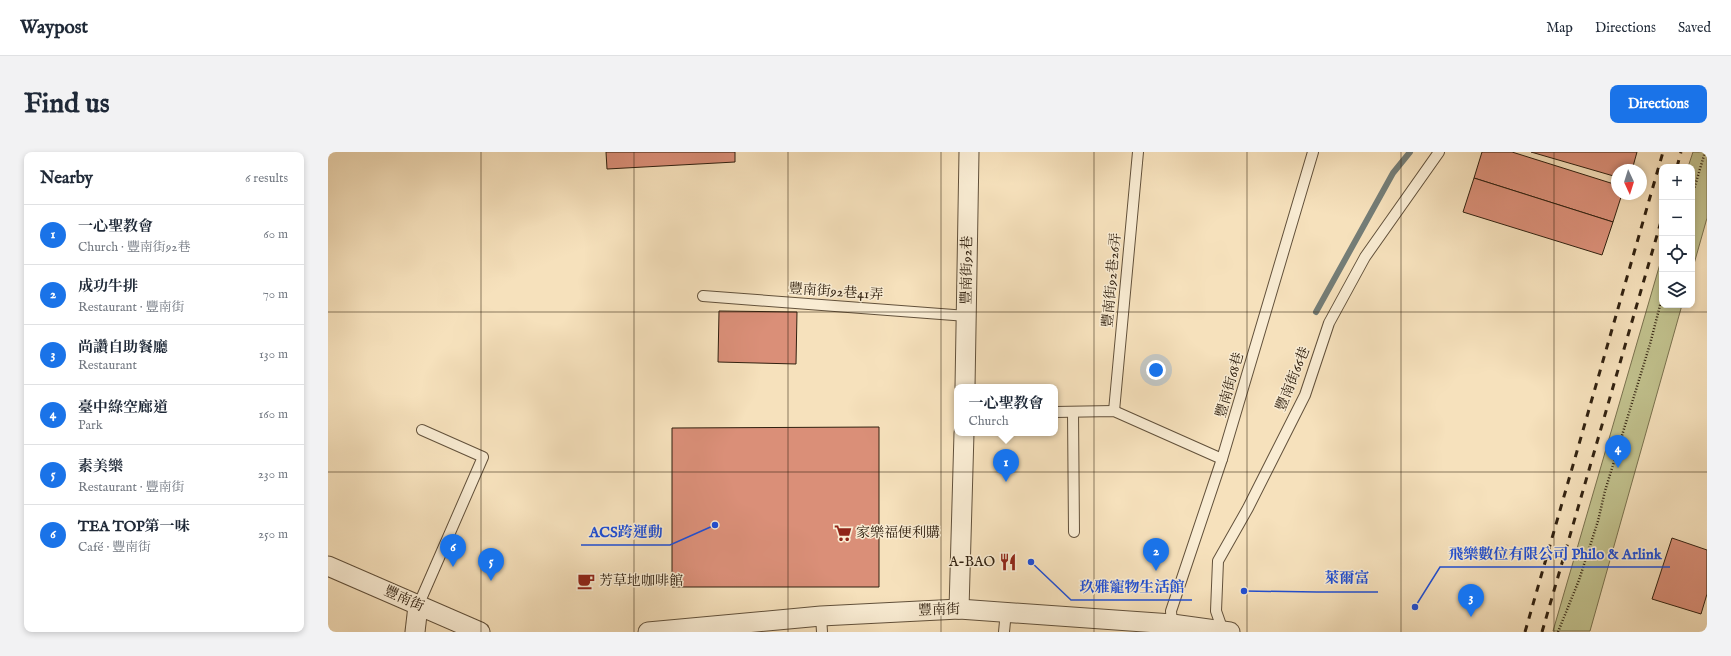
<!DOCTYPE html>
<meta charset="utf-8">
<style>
body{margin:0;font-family:"IM FELL English","Noto Serif TC",serif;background:#f2f2f3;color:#1f2937}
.controls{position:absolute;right:12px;top:12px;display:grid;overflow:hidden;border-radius:8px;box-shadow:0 2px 6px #0003}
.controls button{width:36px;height:36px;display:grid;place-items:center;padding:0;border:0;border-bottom:1px solid #e0e1e3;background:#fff;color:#1f2937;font:20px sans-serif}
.compass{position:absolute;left:1283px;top:12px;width:36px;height:36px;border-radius:50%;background:#fff;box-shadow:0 2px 6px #0003;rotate:176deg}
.you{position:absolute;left:828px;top:218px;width:14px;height:14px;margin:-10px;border:3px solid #fff;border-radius:50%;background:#1a73e8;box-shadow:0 0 0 6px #1a73e833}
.badge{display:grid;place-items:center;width:26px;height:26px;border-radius:50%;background:#1a73e8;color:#fff;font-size:13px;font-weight:700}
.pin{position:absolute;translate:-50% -33px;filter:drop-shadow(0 1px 2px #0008)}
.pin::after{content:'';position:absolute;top:21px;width:14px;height:12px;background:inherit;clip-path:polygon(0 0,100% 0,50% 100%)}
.popup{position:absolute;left:626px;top:232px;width:104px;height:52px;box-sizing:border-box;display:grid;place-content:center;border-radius:8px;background:#fff;filter:drop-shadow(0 1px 3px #0005);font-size:13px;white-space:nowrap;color:#747a83}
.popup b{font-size:15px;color:#1f2937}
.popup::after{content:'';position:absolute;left:50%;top:100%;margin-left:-8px;border:8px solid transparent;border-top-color:#fff}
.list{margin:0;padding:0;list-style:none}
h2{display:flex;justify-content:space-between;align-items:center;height:52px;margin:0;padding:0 16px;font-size:17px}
h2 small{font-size:13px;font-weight:400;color:#747a83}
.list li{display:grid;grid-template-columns:26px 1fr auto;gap:12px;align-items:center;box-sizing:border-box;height:60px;padding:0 16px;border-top:1px solid #e0e1e3}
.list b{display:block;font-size:15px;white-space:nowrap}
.list p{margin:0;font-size:13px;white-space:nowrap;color:#747a83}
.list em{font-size:13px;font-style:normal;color:#747a83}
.icon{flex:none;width:22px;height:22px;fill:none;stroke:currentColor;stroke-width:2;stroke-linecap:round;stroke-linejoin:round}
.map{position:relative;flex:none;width:1379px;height:480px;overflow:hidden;border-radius:8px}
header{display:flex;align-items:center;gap:24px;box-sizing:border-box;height:56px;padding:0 20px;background:#fff;border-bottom:1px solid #e0e1e3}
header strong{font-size:19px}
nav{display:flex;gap:22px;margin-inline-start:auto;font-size:14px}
.intro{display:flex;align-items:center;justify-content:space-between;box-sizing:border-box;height:96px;padding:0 24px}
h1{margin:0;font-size:28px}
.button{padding:10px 18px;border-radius:8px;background:#1a73e8;color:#fff;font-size:14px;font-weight:700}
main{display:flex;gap:24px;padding:0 24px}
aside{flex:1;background:#fff;border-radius:8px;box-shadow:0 2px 6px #0003}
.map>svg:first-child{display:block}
</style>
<header>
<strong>Waypost</strong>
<nav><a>Map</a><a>Directions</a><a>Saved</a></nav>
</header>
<div class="intro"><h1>Find us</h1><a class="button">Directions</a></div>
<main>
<aside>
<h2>Nearby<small>6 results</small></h2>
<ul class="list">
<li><span class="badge">1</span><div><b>一心聖教會</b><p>Church · 豐南街92巷</p></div><em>60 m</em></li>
<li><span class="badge">2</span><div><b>成功牛排</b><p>Restaurant · 豐南街</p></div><em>70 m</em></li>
<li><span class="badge">3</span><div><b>尚讚自助餐廳</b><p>Restaurant</p></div><em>130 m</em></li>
<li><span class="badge">4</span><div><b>臺中綠空廊道</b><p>Park</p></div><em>160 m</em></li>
<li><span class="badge">5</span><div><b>素美樂</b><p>Restaurant · 豐南街</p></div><em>230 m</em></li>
<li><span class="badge">6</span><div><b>TEA TOP第一味</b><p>Café · 豐南街</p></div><em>250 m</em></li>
</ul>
</aside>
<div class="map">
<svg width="1379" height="480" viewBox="0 0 1379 480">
<rect width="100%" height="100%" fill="#f6e1bc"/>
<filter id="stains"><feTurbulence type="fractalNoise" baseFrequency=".005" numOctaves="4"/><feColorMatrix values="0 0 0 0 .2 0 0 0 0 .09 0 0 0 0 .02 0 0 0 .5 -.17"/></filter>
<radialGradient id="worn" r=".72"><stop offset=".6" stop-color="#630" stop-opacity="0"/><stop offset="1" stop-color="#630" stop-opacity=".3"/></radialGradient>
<g fill="#c1c18d" stroke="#79714e">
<path d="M1365,0H1379V66L1364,119V15H1360Z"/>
<path d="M1334,105V153H1354L1262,479H1225Z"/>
</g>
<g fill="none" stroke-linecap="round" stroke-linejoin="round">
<path stroke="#747d77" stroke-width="6" d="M988,160L1065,21L1082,0"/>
</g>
<g fill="#da8f78" stroke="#312110">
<path d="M278,0H407V10L279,17Z"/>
<path d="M1154,0H1184L1289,33V42H1294L1285,70L1146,26Z"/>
<path d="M1203,0H1309L1304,18H1289V25Z"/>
<path d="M1146,26L1285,70L1274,103L1135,60Z"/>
<path d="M391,159L469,160L468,212L390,210Z"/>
<path d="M551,275V435H344V276Z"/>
<path d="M1344,386L1379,398V442L1373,462L1324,447Z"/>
</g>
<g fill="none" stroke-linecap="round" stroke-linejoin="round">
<g stroke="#62513b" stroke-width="12">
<g id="lane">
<path d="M375,144L639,164"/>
<path d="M786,259L810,0"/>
<path d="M727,260L786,259L894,307"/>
<path d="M745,260L746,380"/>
<path d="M90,454L155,305L94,278"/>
<path d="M493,464L494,480"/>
<path d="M844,472L843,459L894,307L985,0"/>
<path d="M895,479L888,459L890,409L920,356L977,243L1001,171L1037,105L1111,0"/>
<path d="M676,480L678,459"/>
</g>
</g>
<g stroke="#62513b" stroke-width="21">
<g id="street">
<path d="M637,235L641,0"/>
<path d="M0,414L152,480"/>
<path d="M631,457L636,281"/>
<path d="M87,480L90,454"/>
<path d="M320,480L493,464L631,457L844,472L902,480"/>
</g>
</g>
<g stroke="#312110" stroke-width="2.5" stroke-dasharray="1 2" stroke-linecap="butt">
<path d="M1364,44L1377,0"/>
<path d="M1230,480L1251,428L1270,369L1277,339L1322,192L1334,146"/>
</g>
<use href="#lane" stroke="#f9ecd3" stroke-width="10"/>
<use href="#street" stroke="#f9ecd3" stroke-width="19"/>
<g stroke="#312110" stroke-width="3" stroke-dasharray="7 7" stroke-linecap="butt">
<path d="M1349,15L1353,0"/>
<path d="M1197,480L1335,0"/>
<path d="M1214,480L1334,66"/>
</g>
</g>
<path fill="none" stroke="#312110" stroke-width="1" stroke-opacity="0.55" d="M153,0V480M306,0V480M460,0V480M613,0V480M766,0V480M919,0V480M1073,0V480M1226,0V480M0,160H1379M0,320H1379"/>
<defs>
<g id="supermarket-bare" transform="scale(1.38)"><path d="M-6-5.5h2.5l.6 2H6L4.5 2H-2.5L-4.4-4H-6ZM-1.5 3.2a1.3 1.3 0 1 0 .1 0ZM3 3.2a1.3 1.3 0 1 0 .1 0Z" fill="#8f2418" stroke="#f9ecd3" stroke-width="2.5" paint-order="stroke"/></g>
<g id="restaurant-bare" transform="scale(1.38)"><path d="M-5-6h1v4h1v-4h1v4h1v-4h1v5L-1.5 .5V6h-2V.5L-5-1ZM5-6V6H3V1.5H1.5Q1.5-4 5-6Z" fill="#8f2418" stroke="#f9ecd3" stroke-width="2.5" paint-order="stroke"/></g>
<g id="cafe-bare" transform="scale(1.38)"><path d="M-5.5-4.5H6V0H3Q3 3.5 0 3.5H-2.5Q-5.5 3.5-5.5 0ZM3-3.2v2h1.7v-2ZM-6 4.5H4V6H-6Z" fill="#8f2418" stroke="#f9ecd3" stroke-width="2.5" paint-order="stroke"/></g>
</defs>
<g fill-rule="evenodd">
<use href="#supermarket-bare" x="515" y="381"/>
<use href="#restaurant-bare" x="680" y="410"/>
<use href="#cafe-bare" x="258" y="429"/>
</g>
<g text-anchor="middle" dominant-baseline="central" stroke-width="3" stroke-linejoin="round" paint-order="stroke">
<g font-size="14" fill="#312110" stroke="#f9ecd3">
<text transform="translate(639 118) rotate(-89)">豐南街92巷</text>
<text transform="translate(784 128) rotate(-85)">豐南街92巷26弄</text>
<text transform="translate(508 140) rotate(4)">豐南街92巷41弄</text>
<text transform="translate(965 227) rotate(-68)">豐南街66巷</text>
<text transform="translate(902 233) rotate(-74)">豐南街68巷</text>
<text transform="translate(76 447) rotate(24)">豐南街</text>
<text transform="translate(611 458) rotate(-2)">豐南街</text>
</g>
<g font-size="14" fill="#312110" stroke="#f9ecd3" text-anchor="start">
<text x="528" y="381">家樂福便利購</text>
<text x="667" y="410" text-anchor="end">A-BAO</text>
<text x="271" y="429">芳草地咖啡館</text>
</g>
</g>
<path fill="none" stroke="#1d4ed8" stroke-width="1.5" d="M387 373L342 393H253M1087 455L1112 415H1342M916 439L989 440H1050M703 410L743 448H864"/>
<g fill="#1d4ed8" stroke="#f9ecd3" stroke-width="1.5">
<circle cx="387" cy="373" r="4"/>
<circle cx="1087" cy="455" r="4"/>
<circle cx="916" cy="439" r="4"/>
<circle cx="703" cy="410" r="4"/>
</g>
<g font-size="15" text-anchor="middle" font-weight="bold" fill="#1d4ed8" stroke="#f9ecd3" stroke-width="3" stroke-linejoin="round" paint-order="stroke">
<text x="298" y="385">ACS跨運動</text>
<text x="1227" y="407">飛樂數位有限公司 Philo &amp; Arlink</text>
<text x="1019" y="431">萊爾富</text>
<text x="804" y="440">玖雅寵物生活館</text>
</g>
<rect width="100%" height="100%" filter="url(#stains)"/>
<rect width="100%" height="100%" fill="url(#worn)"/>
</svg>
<div class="controls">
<button>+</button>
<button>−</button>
<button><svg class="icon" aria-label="locate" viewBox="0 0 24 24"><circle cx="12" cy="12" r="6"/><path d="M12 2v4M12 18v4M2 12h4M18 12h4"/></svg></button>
<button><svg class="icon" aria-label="layers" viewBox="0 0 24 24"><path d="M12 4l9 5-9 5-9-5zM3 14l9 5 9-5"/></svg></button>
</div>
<svg class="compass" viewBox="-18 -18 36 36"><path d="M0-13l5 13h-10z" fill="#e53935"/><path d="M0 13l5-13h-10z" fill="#747a83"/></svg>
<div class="you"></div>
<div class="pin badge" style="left:678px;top:330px">1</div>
<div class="popup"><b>一心聖教會</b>Church</div>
<div class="pin badge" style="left:828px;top:419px">2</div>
<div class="pin badge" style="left:1143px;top:465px">3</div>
<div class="pin badge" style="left:1290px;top:316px">4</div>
<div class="pin badge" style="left:163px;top:429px">5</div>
<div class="pin badge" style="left:125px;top:415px">6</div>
</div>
</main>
